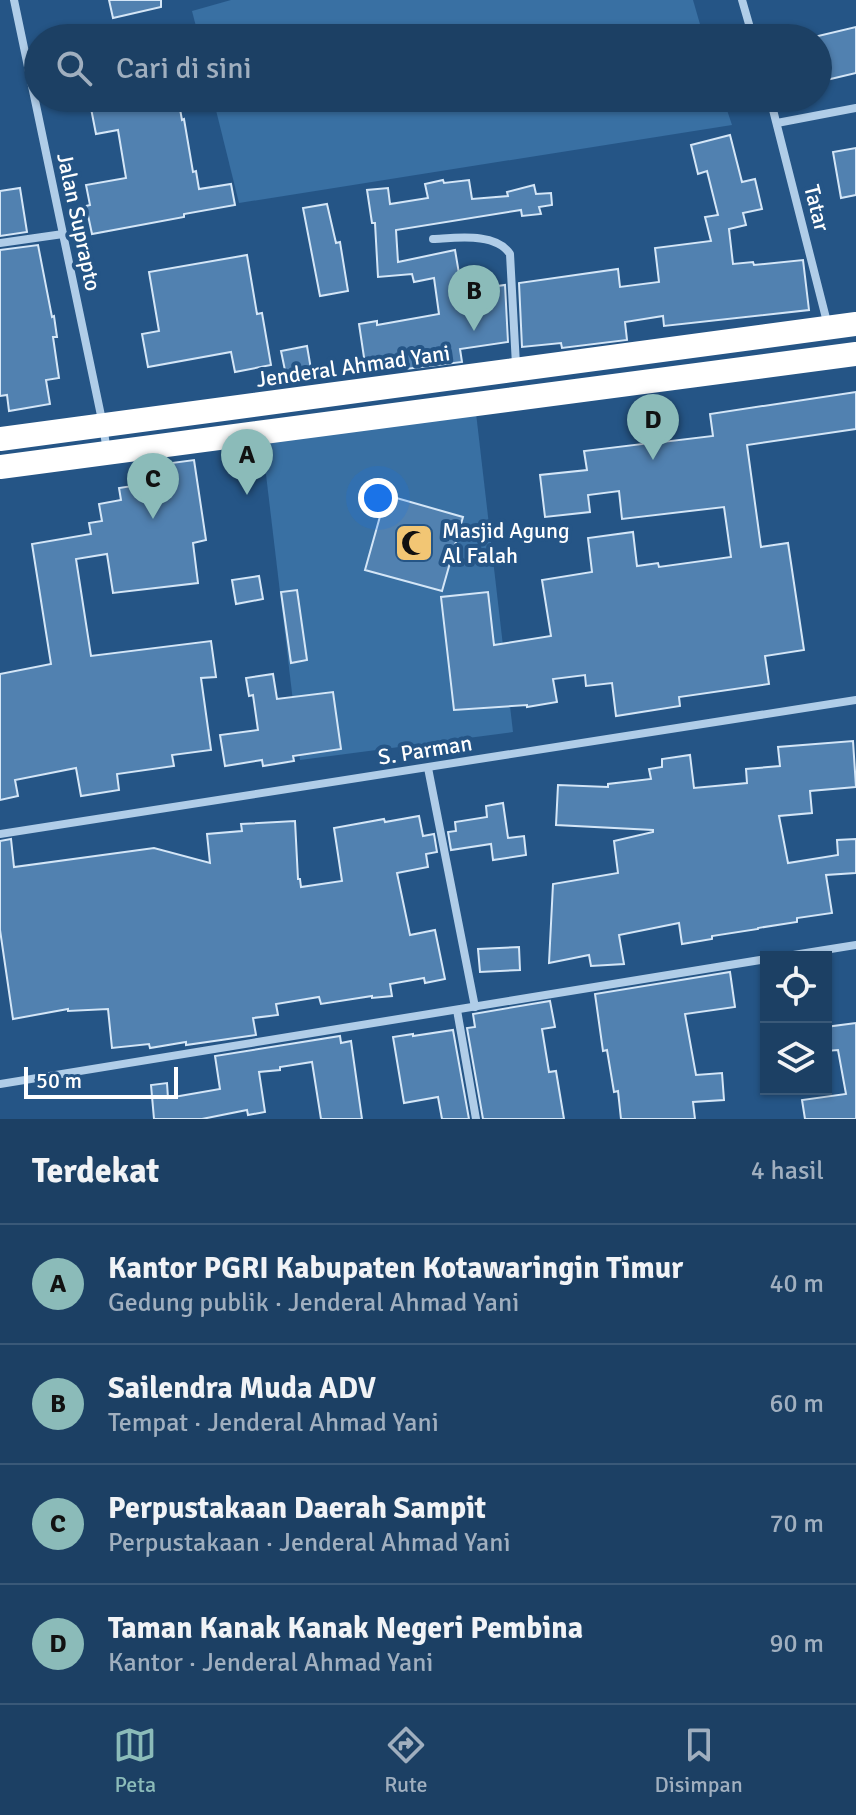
<!DOCTYPE html>
<html lang="id">
<meta charset="utf-8">
<style>
body{margin:0;font-family:Signika,sans-serif;background:#294b6d;color:#f1f3f6}
.controls{position:absolute;right:24px;bottom:24px;display:grid;overflow:hidden;border-radius:0px;box-shadow:0 2px 6px #0004}
.controls button{width:72px;height:72px;display:grid;place-items:center;padding:0;border:0;border-bottom:2px solid #3a5978;background:#1c4064;color:#f1f3f6;font:40px sans-serif}
.scale{position:absolute;left:24px;bottom:20px;width:154px;box-sizing:border-box;padding-left:8px;border:4px solid #fff;border-top:0;font-size:22px;line-height:28px;white-space:nowrap;color:#fff;-webkit-text-stroke:6px #255586;paint-order:stroke}
.you{position:absolute;left:378px;top:498px;width:28px;height:28px;margin:-20px;border:6px solid #fff;border-radius:50%;background:#1a73e8;box-shadow:0 0 0 12px #1a73e833}
.badge{display:grid;place-items:center;width:52px;height:52px;border-radius:50%;background:#8bbbb9;color:#111;font-size:26px;font-weight:700}
.pin{position:absolute;translate:-50% -66px;filter:drop-shadow(0 2px 4px #0008)}
.pin::after{content:'';position:absolute;top:42px;width:28px;height:24px;background:inherit;clip-path:polygon(0 0,100% 0,50% 100%)}
.list{margin:0;padding:0;list-style:none}
h2{display:flex;justify-content:space-between;align-items:center;height:104px;margin:0;padding:0 32px;font-size:34px}
h2 small{font-size:26px;font-weight:400;color:#a0afbf}
.list li{display:grid;grid-template-columns:52px 1fr auto;gap:24px;align-items:center;box-sizing:border-box;height:120px;padding:0 32px;border-top:2px solid #3a5978}
.list b{display:block;font-size:30px;white-space:nowrap}
.list p{margin:0;font-size:26px;white-space:nowrap;color:#a0afbf}
.list em{font-size:26px;font-style:normal;color:#a0afbf}
.icon{flex:none;width:44px;height:44px;fill:none;stroke:currentColor;stroke-width:2;stroke-linecap:round;stroke-linejoin:round}
.map{position:relative;flex:none;width:856px;height:1119px;overflow:hidden}
.search{position:absolute;background:#1c4064;box-shadow:0 2px 6px #0004;left:24px;right:24px;top:24px;height:88px;display:flex;align-items:center;gap:20px;box-sizing:border-box;padding:0 28px;border-radius:44px;color:#a0afbf;font-size:30px}
.sheet{height:584px;background:#1c4064}
nav{display:flex;justify-content:space-around;align-items:center;box-sizing:border-box;height:112px;border-top:2px solid #3a5978;background:#1c4064;font-size:22px;color:#a0afbf}
nav a{display:grid;justify-items:center;gap:4px}
nav .on{color:#8bbbb9}
.map>svg:first-child{display:block}
</style>
<div class="map">
<svg width="856" height="1119" viewBox="0 0 856 1119">
<rect width="100%" height="100%" fill="#255586"/>
<g fill="#3970a3">
<path d="M231,0H693L704,38H199L192,11Z"/>
<path d="M213,98H723L732,125L239,203Z"/>
<path d="M476,413L513,732L300,760L262,441Z"/>
</g>
<g fill="#5181b0" stroke="#d4e6f7" stroke-width="2">
<path d="M109,0H161V7L113,18Z"/>
<path d="M856,27V73L818,82V36Z"/>
<path d="M89,98H178L182,120L184,119L193,172L196,171L199,189L231,184L235,205L184,214V217L92,234L86,206L90,205L86,185L126,178L118,130L96,134Z"/>
<path d="M730,135L742,182L755,179L762,209L743,213L746,225L729,229L733,264L753,262L754,265L803,260L809,310L664,326L663,316L625,322L627,340L562,348L561,343L522,347L519,283L618,269L620,287L659,282L655,248L711,241L705,217L718,215L707,171L698,174L691,145Z"/>
<path d="M856,148V195L841,198L833,152Z"/>
<path d="M443,180L444,183L469,180L472,199L508,196L507,192L534,185L536,194L551,193L552,205L539,207L541,214L522,216L521,210L396,230L398,262L455,250L462,291L505,285L508,342L460,349L462,362L406,369L404,361L390,363V360L365,364L359,324L377,321V325L439,314L434,278L414,282L412,274L378,277L375,223H372L367,190L388,188L390,204L428,198L425,184Z"/>
<path d="M20,188L27,232L0,236V191Z"/>
<path d="M327,204L336,243L340,242L348,291L320,296L303,208Z"/>
<path d="M38,245L52,317L54,316L57,337H53L59,378L46,380L50,404L9,411L7,395L0,396V250Z"/>
<path d="M247,255L257,314L262,313L271,365L235,372L231,352L148,367L142,334L159,331L149,272Z"/>
<path d="M307,346L312,375L287,380L281,351Z"/>
<path d="M856,392V429L747,445L761,547L788,543L804,650L765,656L769,684L679,697L680,706L616,716L612,683L586,686L585,675L553,679L557,702L527,707V705L454,710L441,597L488,592L494,645L551,636L542,580L592,572L588,538L633,532L637,566L658,563L659,567L731,557L724,507L622,519L619,491L588,495L590,512L545,517L540,475L587,470L584,451L643,444L642,436L662,434L663,442L713,436L710,414Z"/>
<path d="M194,460L206,540L193,543L198,583L113,593L107,554L76,559L91,656L211,641L216,677L201,678L211,750L172,755L174,766L117,774L119,790L81,796L76,768L15,780L18,796L0,800V674L51,664L32,544L91,534L89,523L102,521L99,504L121,500L119,488L152,483L149,466Z"/>
<path d="M386,495L463,517L442,591L365,570Z"/>
<path d="M259,576L263,599L236,604L232,580Z"/>
<path d="M297,590L307,660L291,663L281,592Z"/>
<path d="M273,674L277,699L333,692L341,749L293,756L294,761L263,766L262,760L225,766L220,735L258,730L253,695L249,696L246,678Z"/>
<path d="M853,741L856,787L810,791L812,813L779,816L788,863L838,855L837,840L856,839V873L826,875L832,913L797,918V922L758,928V929L712,936V939L682,944L679,923L619,935L624,964L591,966L589,955L549,963L553,884L618,873L614,841L653,832V830L556,825L558,785L608,787V784L651,779L649,769L662,767V759L690,755L694,788L747,783L746,769L780,766L778,747Z"/>
<path d="M503,803L508,838L524,836L526,855L493,860L491,844L451,850L448,832L456,831L455,822L487,817L486,806Z"/>
<path d="M419,816L423,836L434,834L437,852L426,854L428,867L397,873L410,935L435,930L445,979L425,983L424,978L390,984L392,996L372,998V996L321,1004L319,997L276,1004L278,1015L253,1018L256,1035L186,1045V1042L150,1048L149,1044L112,1048L108,1009L68,1011V1009L13,1019L0,930V841L11,839L14,867L154,848L210,863L207,834L242,831L241,824L295,821L298,879H300L301,887L342,881L334,828L384,819L385,822Z"/>
<path d="M519,947L520,970L480,972L478,949Z"/>
<path d="M730,972L735,1007L685,1014L696,1075L722,1073L724,1100L693,1102L695,1119H621L618,1091L614,1092L607,1050L603,1051L595,994Z"/>
<path d="M550,1001L555,1027L542,1029L549,1072L556,1071L564,1119H483L467,1028L475,1027L473,1014Z"/>
<path d="M856,1023V1119H805L802,1100L846,1094L838,1050L826,1051V1027Z"/>
<path d="M453,1030L469,1119H442L438,1097L404,1103L393,1037L413,1034V1036Z"/>
<path d="M340,1036L341,1043L351,1041L362,1119H321L312,1062L280,1067V1070L259,1072L265,1112L248,1115L247,1110L202,1119H154L151,1085L167,1083L168,1098L220,1089L215,1056Z"/>
</g>
<g fill="none" stroke-linecap="round" stroke-linejoin="round">
<g stroke="#b0cde8" stroke-width="8">
<path d="M14,0L103,425L107,452"/>
<path d="M742,0L753,38"/>
<path d="M770,98L828,326"/>
<path d="M777,123L856,108"/>
<path d="M433,239C456,238 496,232 510,254L516,365"/>
<path d="M0,243L63,234"/>
<path d="M428,768L475,1007"/>
<path d="M0,834L856,700"/>
<path d="M781,957L856,945"/>
<path d="M457,1010L476,1119"/>
<path d="M0,1084L766,959"/>
</g>
<g stroke="#fff" stroke-width="24">
<path d="M0,439L856,324"/>
<path d="M0,467L856,354"/>
</g>
</g>
<defs>
<g id="mosque-square" transform="scale(2)"><rect x="-9" y="-9" width="18" height="18" rx="4" fill="#f2c674" stroke="#255586"/><path d="M3.5-4.9A6 6 0 1 0 3.5 4.9A5 5 0 1 1 3.5-4.9Z" fill="#111"/></g>
</defs>
<g fill-rule="evenodd">
<use href="#mosque-square" x="414" y="543"/>
</g>
<g text-anchor="middle" dominant-baseline="central" stroke-width="8" stroke-linejoin="round" paint-order="stroke">
<g font-size="22" fill="#fff" stroke="#255586">
<text transform="translate(817 208) rotate(76)">Tatar</text>
<text transform="translate(79 222) rotate(78)">Jalan Suprapto</text>
<text transform="translate(353 366) rotate(-8)">Jenderal Ahmad Yani</text>
<text transform="translate(425 750) rotate(-9)">S. Parman</text>
</g>
<g font-size="22" fill="#fff" stroke="#255586" text-anchor="start">
<text x="442" y="530">Masjid Agung<tspan x="442" dy="25">Al Falah</tspan></text>
</g>
</g>
</svg>
<div class="controls">
<button><svg class="icon" aria-label="locate" viewBox="0 0 24 24"><circle cx="12" cy="12" r="6"/><path d="M12 2v4M12 18v4M2 12h4M18 12h4"/></svg></button>
<button><svg class="icon" aria-label="layers" viewBox="0 0 24 24"><path d="M12 4l9 5-9 5-9-5zM3 14l9 5 9-5"/></svg></button>
</div>
<div class="scale">50 m</div>
<div class="you"></div>
<div class="pin badge" style="left:247px;top:495px">A</div>
<div class="pin badge" style="left:474px;top:331px">B</div>
<div class="pin badge" style="left:153px;top:519px">C</div>
<div class="pin badge" style="left:653px;top:460px">D</div>
<div class="search"><svg class="icon" aria-label="search" viewBox="0 0 24 24"><circle cx="10" cy="10" r="6"/><path d="M15 15l6 6"/></svg>Cari di sini</div>
</div>
<section class="sheet">
<h2>Terdekat<small>4 hasil</small></h2>
<ul class="list">
<li><span class="badge">A</span><div><b>Kantor PGRI Kabupaten Kotawaringin Timur</b><p>Gedung publik · Jenderal Ahmad Yani</p></div><em>40 m</em></li>
<li><span class="badge">B</span><div><b>Sailendra Muda ADV</b><p>Tempat · Jenderal Ahmad Yani</p></div><em>60 m</em></li>
<li><span class="badge">C</span><div><b>Perpustakaan Daerah Sampit</b><p>Perpustakaan · Jenderal Ahmad Yani</p></div><em>70 m</em></li>
<li><span class="badge">D</span><div><b>Taman Kanak Kanak Negeri Pembina</b><p>Kantor · Jenderal Ahmad Yani</p></div><em>90 m</em></li>
</ul>
</section>
<nav>
<a class="on"><svg class="icon" aria-label="map" viewBox="0 0 24 24"><path d="M3 6l6-2 6 2 6-2v14l-6 2-6-2-6 2zM9 4v14M15 6v14"/></svg>Peta</a>
<a><svg class="icon" aria-label="directions" viewBox="0 0 24 24"><path d="M12 3l9 9-9 9-9-9zM9 14v-3h6M13 9l2 2-2 2"/></svg>Rute</a>
<a><svg class="icon" aria-label="saved" viewBox="0 0 24 24"><path d="M7 4h10v16l-5-4-5 4z"/></svg>Disimpan</a>
</nav>
